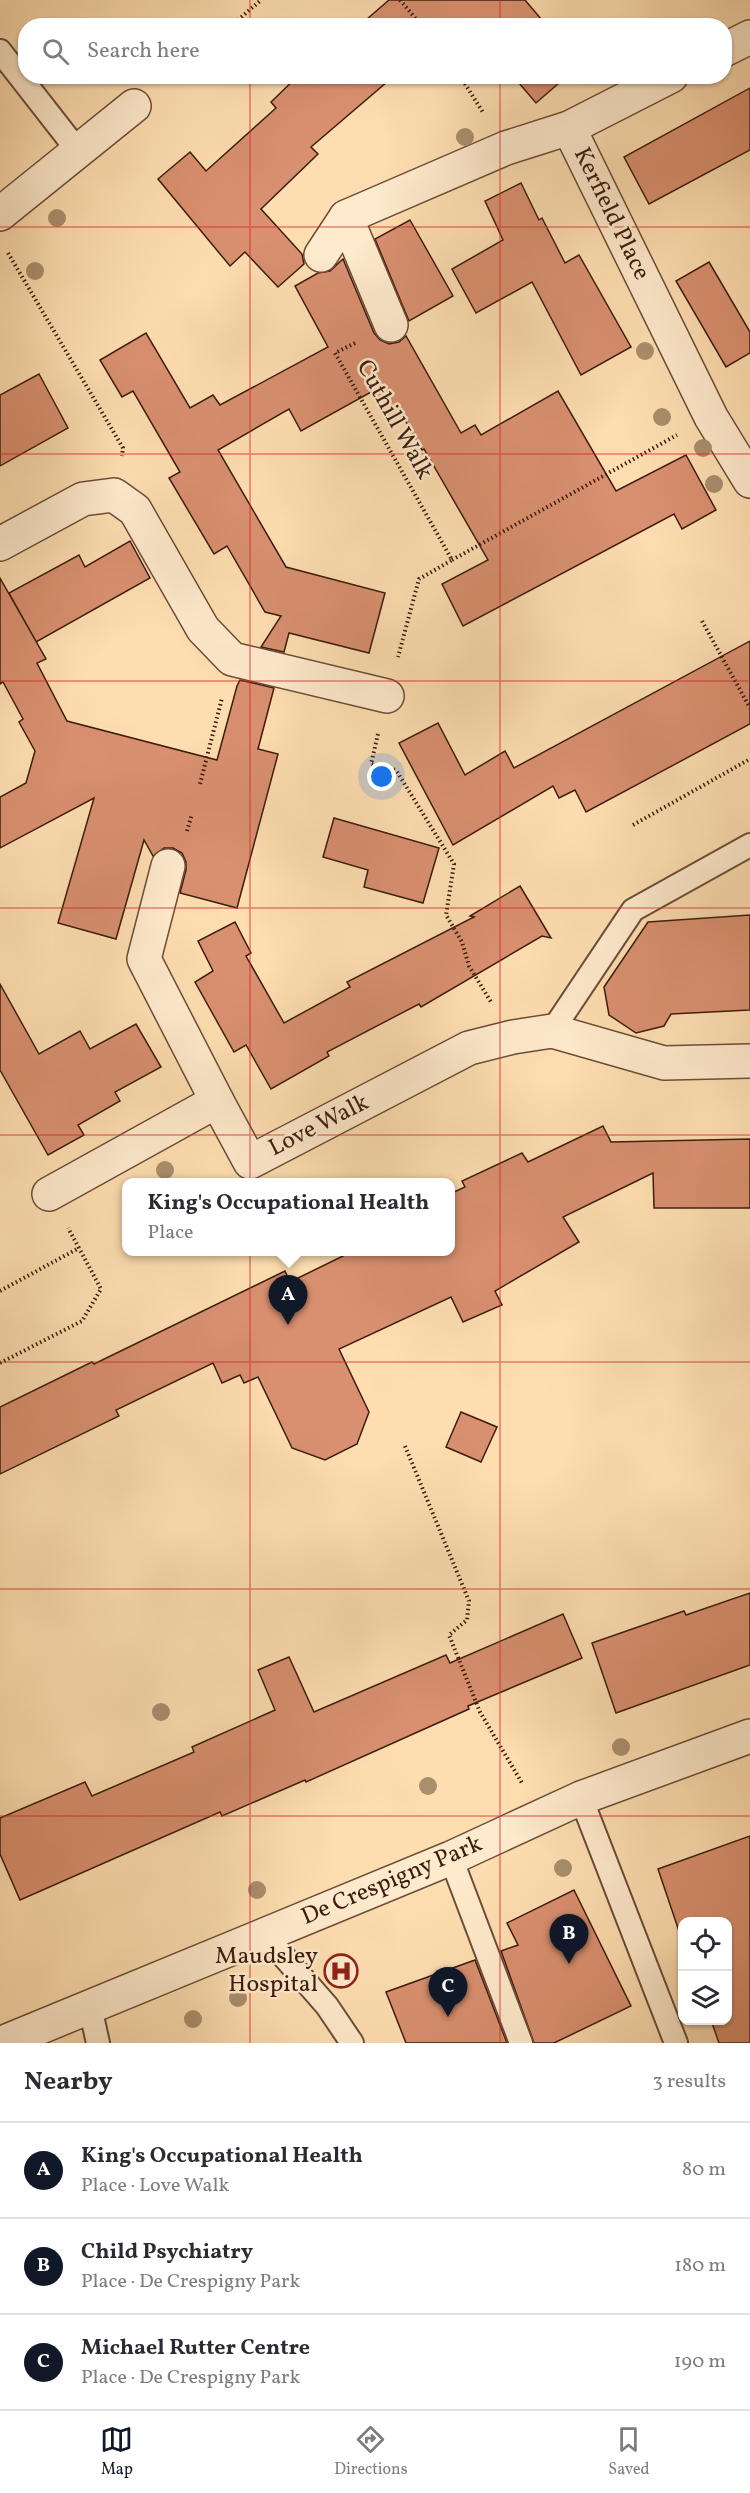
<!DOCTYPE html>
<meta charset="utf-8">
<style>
body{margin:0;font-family:Vollkorn,serif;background:#f2f2f3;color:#2b2b33}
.controls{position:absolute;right:18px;bottom:18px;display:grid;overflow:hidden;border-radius:12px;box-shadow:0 2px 4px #0004}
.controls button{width:54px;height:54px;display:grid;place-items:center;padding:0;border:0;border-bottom:2px solid #e1e1e2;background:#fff;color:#2b2b33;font:30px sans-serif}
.you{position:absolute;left:382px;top:777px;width:21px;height:21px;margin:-15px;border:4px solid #fff;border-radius:50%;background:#1a73e8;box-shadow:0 0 0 9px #1a73e833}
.badge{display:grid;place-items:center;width:39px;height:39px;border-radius:50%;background:#111827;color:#fff;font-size:20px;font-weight:700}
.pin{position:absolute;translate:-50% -50px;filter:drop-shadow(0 2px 3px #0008)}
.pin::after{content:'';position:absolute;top:32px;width:21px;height:18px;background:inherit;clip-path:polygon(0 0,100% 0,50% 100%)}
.popup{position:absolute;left:122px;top:1178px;width:333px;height:78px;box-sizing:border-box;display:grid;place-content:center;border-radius:12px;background:#fff;filter:drop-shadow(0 2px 4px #0005);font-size:20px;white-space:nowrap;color:#7c7c81}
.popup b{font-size:22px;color:#2b2b33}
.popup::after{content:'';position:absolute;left:50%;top:100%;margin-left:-12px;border:12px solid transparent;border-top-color:#fff}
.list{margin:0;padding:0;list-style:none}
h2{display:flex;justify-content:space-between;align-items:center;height:78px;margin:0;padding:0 24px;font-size:26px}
h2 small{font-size:20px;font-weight:400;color:#7c7c81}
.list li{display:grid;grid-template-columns:39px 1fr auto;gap:18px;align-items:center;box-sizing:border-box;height:96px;padding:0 24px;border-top:2px solid #e1e1e2}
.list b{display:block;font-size:22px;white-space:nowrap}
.list p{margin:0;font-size:20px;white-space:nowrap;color:#7c7c81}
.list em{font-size:20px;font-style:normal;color:#7c7c81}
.icon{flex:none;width:33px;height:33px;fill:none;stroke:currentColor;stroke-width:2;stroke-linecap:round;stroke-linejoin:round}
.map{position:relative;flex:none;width:750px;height:2043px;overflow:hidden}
.search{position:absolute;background:#fff;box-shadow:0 2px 4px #0004;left:18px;right:18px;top:18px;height:66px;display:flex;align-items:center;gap:15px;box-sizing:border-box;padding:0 21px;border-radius:24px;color:#7c7c81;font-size:22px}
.sheet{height:366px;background:#fff}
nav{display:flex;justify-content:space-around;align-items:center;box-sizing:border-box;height:84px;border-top:2px solid #e1e1e2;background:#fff;font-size:16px;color:#7c7c81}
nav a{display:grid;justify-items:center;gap:3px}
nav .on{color:#111827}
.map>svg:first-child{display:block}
</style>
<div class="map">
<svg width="750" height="2043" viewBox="0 0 750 2043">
<rect width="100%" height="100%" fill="#fedeb1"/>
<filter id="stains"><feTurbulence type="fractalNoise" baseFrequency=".00333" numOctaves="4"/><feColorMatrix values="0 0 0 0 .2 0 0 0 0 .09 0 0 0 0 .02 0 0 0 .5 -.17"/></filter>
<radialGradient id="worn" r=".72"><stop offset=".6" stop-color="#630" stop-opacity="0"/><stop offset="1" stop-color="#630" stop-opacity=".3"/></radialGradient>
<g fill="#d99070" stroke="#3d1c0f" stroke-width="1.5">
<path d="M389,0H525L547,26H359Z"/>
<path d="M298,76H394L311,147L318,154L261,209L302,254L304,264L278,287L245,252L230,266L158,179L190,152L206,171L276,108L271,102Z"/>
<path d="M513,76H567L536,103Z"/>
<path d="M750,88V150L649,204L624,157Z"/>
<path d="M521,183L539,220L542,218L565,263L579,255L631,347L581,375L532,282L476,313L452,269L503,240L485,201Z"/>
<path d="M410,220L453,296L409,321L375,239Z"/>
<path d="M343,259L374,333L380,340L389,344L399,342L406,336L461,433L475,425L481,435L558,391L616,491L686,455L716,510L682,529L674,514L463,626L442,584L488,560L424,449L422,450L398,408L386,417L371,392L301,431L289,409L218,450L286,567L385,593L369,653L289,633L284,652L261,647L281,616L265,612L227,546L214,554L169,478L180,472L133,391L122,397L100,360L146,333L190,408L213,395L220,405L328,347L295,286L318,273L330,271Z"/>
<path d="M709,262L750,332V353L726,367L676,281Z"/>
<path d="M39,374L68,428L0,466V395Z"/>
<path d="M130,541L150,578L36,642L9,593L79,555L85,567Z"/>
<path d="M0,578L46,659L37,663L67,721L217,760L237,686L240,680L274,688L258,749L278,754L237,908L180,893L186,870V862L182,853L173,848H164L153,856L144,840L116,939L58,923L94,798L0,848V797L26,783L35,751L19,722L23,719L3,682L0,684Z"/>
<path d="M750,641V724L586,812L575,790L559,798L553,786L453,845L399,743L438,723L465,775L505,751L514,768Z"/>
<path d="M334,818L439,848L423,903L364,887L368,870L323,857Z"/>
<path d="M520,886L551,938L542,936L421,1007L419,1004L327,1052L329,1056L271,1089L246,1045L234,1052L195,982L213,971L198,941L235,922L251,953L246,956L284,1023L350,987L347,982L474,917L470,916Z"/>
<path d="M750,915V1010L671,1014L664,1026L636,1033L609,1015L604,987L648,922Z"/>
<path d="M0,984L39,1054L80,1031L90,1049L136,1024L161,1067L115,1092L120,1101L78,1125L84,1135L48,1155L0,1070Z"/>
<path d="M603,1126L611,1142L750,1139V1208H654L653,1173L563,1217L579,1242L495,1291L502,1305L463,1322L451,1297L339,1349L369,1412L357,1444L325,1460L292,1448L258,1377L244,1383L240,1375L222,1383L213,1363L116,1410L119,1416L0,1474V1407L92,1362L94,1364L285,1271L290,1282L353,1251H450V1194L465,1187L462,1181L522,1153L528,1162Z"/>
<path d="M461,1412L497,1427L481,1462L446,1447Z"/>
<path d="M750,1593V1665L616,1713L592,1643L684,1611L686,1615Z"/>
<path d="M563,1614L582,1658L468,1706L469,1709L306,1782L305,1780L222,1816L220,1812L20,1900L0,1854V1818L85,1782L92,1796L194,1752L192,1747L275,1710L258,1670L289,1657L314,1712L446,1655L450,1663Z"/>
<path d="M750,1836V2043H719L711,2020H728V1922H682V1940L658,1869Z"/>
<path d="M574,1890L631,2006L554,2043H534L501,1951L518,1945L507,1923Z"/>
<path d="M475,1960L507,2043H406L386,1992Z"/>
</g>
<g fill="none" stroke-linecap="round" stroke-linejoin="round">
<g stroke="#6d4c38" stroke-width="26">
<g id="lane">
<path d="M0,51L78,151"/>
<path d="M552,1031L633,910L750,845"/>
<path d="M581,1798L676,2043"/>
<path d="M451,1858L521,2043"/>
<path d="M265,1935L327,2006L352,2043"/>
<path d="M90,2007L98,2043"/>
</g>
</g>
<g stroke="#6d4c38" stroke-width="36">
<g id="street">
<path d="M724,50L750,37"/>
<path d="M569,128L711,417L750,481"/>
<path d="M0,214L134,106"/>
<path d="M346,217L391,325"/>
<path d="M321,255L346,217L506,148L569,128L671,76"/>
<path d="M0,544L83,499L114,495L135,510L203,629L232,659L387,696"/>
<path d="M168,866L144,959L217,1101"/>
<path d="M49,1194L217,1101L250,1162L469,1048L513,1037L552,1031L664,1063L750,1061"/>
<path d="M2,2043L451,1858L581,1798L750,1736"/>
</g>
</g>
<g stroke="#3d1c0f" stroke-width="4" stroke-dasharray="1.5 3" stroke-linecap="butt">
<path d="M400,0L422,26"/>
<path d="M231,26L261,0"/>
<path d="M460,76L484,114"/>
<path d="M8,253L123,448L122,456"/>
<path d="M355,343L335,353L452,560L419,579L398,657"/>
<path d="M452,560L677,435"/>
<path d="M702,621L750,708"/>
<path d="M378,734L371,764L396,770L454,864L446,915L462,942L469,966L491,1002"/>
<path d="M200,784L222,698"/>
<path d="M633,825L750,759"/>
<path d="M187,831L192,814"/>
<path d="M0,1291L79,1248L68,1228"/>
<path d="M0,1363L82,1321L101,1289L79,1248"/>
<path d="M405,1446L469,1601L467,1620L449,1635L480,1712L522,1783"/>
</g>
<use href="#lane" stroke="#feeacc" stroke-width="22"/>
<use href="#street" stroke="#feeacc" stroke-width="33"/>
</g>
<g fill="#a98f6d">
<circle cx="465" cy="137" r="9"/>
<circle cx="57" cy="218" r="9"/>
<circle cx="35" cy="271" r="9"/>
<circle cx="645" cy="351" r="9"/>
<circle cx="662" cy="417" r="9"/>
<circle cx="703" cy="448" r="9"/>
<circle cx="714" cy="484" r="9"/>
<circle cx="165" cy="1170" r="9"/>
<circle cx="161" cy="1712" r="9"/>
<circle cx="621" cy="1747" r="9"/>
<circle cx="428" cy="1786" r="9"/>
<circle cx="563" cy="1868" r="9"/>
<circle cx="257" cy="1890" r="9"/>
<circle cx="238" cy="1998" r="9"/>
<circle cx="193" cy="2019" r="9"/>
</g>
<path fill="none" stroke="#d62828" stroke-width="1.5" stroke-opacity="0.55" d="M250,0V26M500,0V26M250,76V2043M500,76V2043M0,227H750M0,454H750M0,681H750M0,908H750M0,1135H750M0,1362H750M0,1589H750M0,1816H750"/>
<defs>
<g id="hospital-ring" transform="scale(1.725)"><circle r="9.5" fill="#feeacc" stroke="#8f2418" stroke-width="1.5"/><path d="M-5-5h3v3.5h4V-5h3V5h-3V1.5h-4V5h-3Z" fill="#8f2418"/></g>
</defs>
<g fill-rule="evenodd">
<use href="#hospital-ring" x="341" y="1971"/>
</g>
<g text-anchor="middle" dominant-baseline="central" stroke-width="5" stroke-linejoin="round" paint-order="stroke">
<g font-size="24" fill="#3d1c0f" stroke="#feeacc">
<text transform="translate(611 214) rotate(64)">Kerfield Place</text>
<text transform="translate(394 420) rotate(61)">Cuthill Walk</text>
<text transform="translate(319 1126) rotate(-27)">Love Walk</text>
<text transform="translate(392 1881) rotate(-23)">De Crespigny Park</text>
</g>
<g font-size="24" fill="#3d1c0f" stroke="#feeacc" text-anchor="end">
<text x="318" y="1957">Maudsley<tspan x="318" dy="28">Hospital</tspan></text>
</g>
</g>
<rect width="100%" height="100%" filter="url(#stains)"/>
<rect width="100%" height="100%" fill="url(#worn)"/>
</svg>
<div class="controls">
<button><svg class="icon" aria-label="locate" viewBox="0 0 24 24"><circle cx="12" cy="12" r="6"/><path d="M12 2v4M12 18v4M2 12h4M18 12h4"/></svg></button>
<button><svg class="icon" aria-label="layers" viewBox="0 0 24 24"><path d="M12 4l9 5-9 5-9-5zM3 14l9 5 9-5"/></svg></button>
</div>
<div class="you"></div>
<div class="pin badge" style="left:288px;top:1325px">A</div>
<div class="popup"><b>King's Occupational Health</b>Place</div>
<div class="pin badge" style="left:569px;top:1964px">B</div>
<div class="pin badge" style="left:448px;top:2017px">C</div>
<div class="search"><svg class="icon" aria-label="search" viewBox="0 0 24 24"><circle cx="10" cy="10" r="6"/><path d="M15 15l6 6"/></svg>Search here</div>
</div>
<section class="sheet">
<h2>Nearby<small>3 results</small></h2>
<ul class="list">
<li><span class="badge">A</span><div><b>King's Occupational Health</b><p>Place · Love Walk</p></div><em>80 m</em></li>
<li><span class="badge">B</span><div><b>Child Psychiatry</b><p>Place · De Crespigny Park</p></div><em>180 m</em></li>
<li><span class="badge">C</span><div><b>Michael Rutter Centre</b><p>Place · De Crespigny Park</p></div><em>190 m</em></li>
</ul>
</section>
<nav>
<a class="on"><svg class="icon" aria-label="map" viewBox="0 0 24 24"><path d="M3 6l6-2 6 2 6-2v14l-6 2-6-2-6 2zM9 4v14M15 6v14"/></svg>Map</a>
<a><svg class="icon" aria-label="directions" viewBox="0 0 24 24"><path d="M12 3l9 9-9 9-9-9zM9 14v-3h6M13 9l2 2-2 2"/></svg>Directions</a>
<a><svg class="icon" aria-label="saved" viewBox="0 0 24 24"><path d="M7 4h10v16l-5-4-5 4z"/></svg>Saved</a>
</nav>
